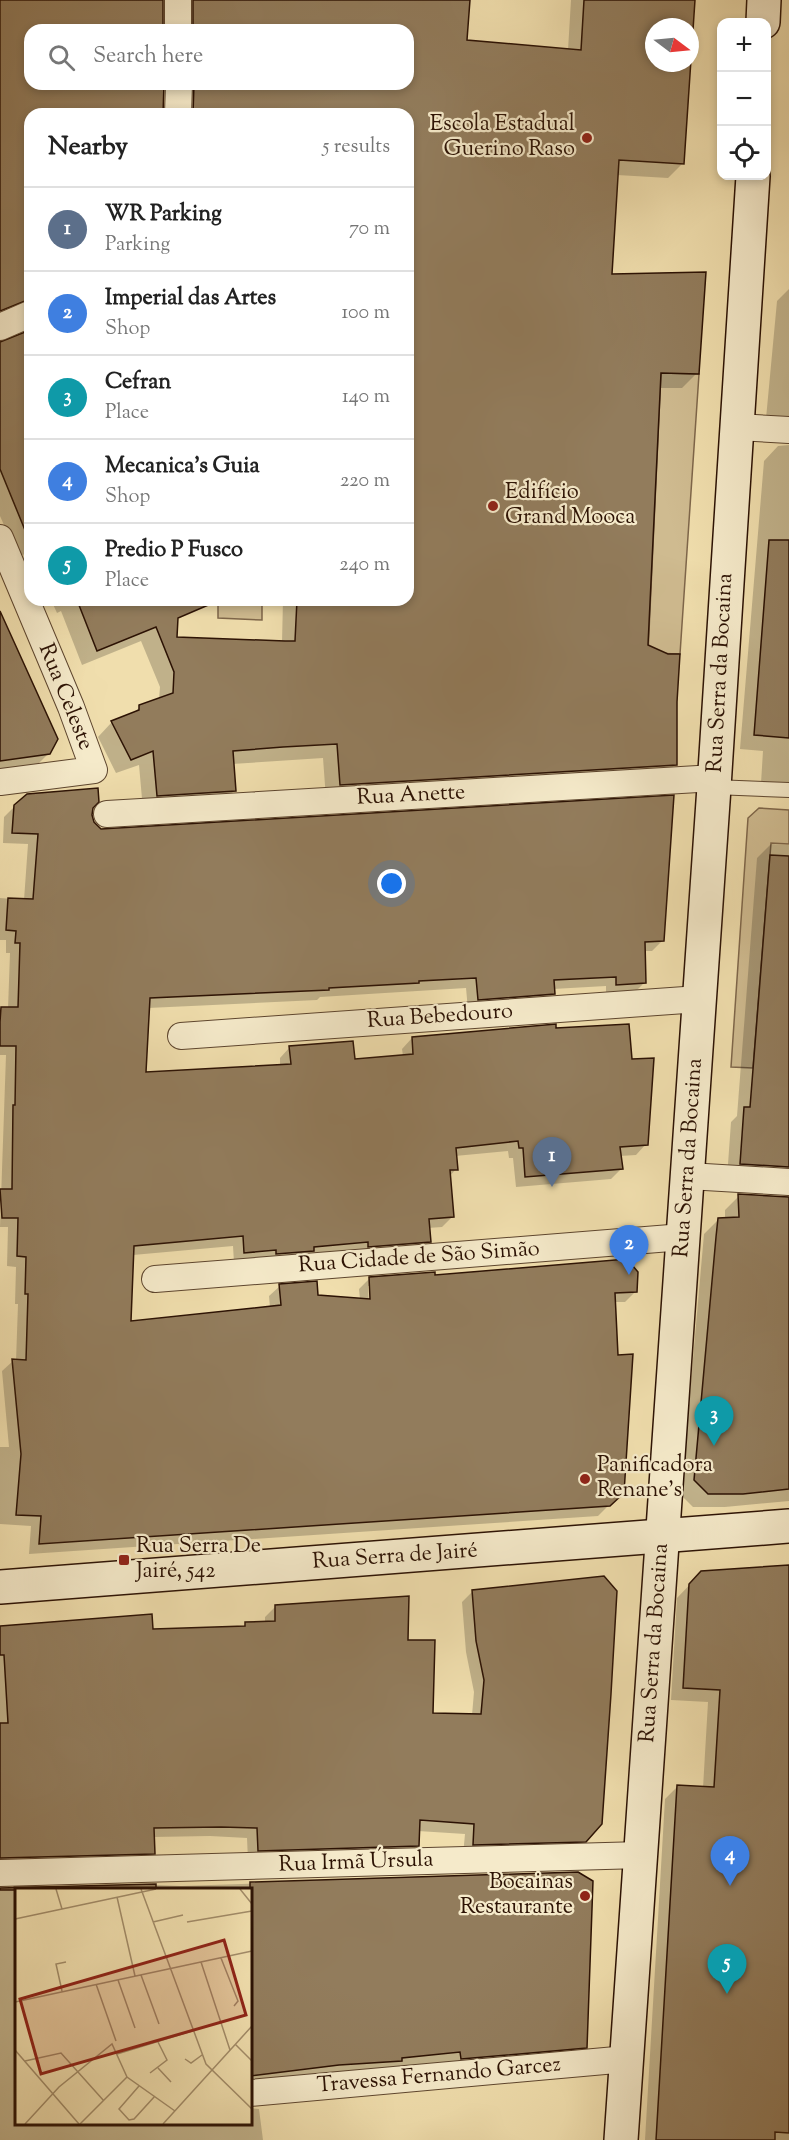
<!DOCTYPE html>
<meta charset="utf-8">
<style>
body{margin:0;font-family:"Sorts Mill Goudy",serif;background:#f2f2f2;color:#222}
.controls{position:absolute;right:18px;top:18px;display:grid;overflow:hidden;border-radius:12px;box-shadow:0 3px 9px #0003}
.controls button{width:54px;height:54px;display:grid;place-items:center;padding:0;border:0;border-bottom:2px solid #e0e0e0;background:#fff;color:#222;font:30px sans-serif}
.compass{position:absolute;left:645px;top:18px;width:54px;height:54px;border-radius:50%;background:#fff;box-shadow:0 3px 9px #0003;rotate:106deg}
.you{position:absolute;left:392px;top:884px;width:21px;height:21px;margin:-15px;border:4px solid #fff;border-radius:50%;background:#1a73e8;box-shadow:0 0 0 9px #1a73e833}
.badge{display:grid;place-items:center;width:39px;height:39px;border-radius:50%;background:#2563eb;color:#fff;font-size:20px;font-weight:700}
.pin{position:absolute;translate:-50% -50px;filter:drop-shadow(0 2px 3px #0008)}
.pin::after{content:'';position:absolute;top:32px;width:21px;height:18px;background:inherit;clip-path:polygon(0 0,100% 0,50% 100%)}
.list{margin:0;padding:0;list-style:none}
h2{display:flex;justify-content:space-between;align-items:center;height:78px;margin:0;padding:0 24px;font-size:26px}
h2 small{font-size:20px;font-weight:400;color:#767676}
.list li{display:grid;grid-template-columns:39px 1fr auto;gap:18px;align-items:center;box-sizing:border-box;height:84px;padding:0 24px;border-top:2px solid #e0e0e0}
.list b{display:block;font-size:22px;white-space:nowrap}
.list p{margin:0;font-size:20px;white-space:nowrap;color:#767676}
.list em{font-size:20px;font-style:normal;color:#767676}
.icon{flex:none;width:33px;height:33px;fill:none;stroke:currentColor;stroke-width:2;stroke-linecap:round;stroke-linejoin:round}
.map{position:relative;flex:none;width:789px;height:2140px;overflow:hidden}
.search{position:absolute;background:#fff;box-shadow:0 3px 9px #0003;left:24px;top:24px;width:390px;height:66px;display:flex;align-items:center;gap:15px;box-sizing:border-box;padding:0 21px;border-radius:18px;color:#767676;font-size:22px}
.panel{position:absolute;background:#fff;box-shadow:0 3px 9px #0003;left:24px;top:108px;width:390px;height:498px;border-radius:18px}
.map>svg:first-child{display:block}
</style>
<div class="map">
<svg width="789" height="2140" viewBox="0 0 789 2140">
<rect width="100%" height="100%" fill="#f0dead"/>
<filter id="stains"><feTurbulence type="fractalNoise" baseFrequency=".00333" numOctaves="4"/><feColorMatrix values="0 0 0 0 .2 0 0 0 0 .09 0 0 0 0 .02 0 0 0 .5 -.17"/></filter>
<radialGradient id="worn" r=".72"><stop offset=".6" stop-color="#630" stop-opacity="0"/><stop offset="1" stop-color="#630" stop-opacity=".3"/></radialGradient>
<g fill="#cfbb90" stroke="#7e664a" stroke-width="1.5">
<path d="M661,373L699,374L680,654L648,653Z"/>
<path d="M218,600H262V620L218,618Z"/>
<path d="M759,808L789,810V844L771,843L753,1068L731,1067L748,818Z"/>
</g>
<g fill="#0003" fill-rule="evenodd">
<path d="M0,0H163L161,30H30V84H163L162,114H30V326L0,319Z"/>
<path d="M165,0H469L466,41L568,50L571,0H694L690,56V27H654V63H690L683,163L668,178L617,175L610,276L697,373L682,388H659L647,646L668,655L679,656L675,765L660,779L326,799L323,758L232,764L234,791L219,806L143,810L139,765L116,773L98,737L112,722L132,714L140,707L159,699L160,687L141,641L82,665L61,611L57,613L51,600H178L175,639L282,642L283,600H408V114H179L167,84H408V30H178L171,2Z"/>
<path d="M789,289V442L765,429L777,301Z"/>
<path d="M30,332V554L29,552L18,557L0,516V343Z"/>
<path d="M789,445V785L761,783L763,751L740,749L764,461L778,446Z"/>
<path d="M0,613L49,753L38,764L0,769Z"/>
<path d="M15,806L92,807L91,816L93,822L100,831L663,940L652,951H644V983L634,993L606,995V986L553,989V994L543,1004L468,1010L466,988L320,997L317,1000L148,1008L144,1074L280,1066V1058L290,1047L353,1061L403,1056L402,1049L412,1038L555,1030L630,1061L646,1144L636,1155L620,1156L621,1169L611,1179L516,1187L513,1158H509L508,1151L455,1156L456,1169L449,1177L452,1217L442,1227L428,1228L430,1241L419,1252L234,1263L233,1246L133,1255L130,1323L270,1308L269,1296L280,1286L317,1296L360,1300L359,1289L370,1278L434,1277L636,1291L625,1302H614L622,1492L598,1516L29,1554L31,1526L0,1524V1447H9L2,1371L13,1361H16L18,1304H15L16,1267L7,1266L8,1227H0L6,1055H0V1010L8,1009L10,953H6V940H0V898L24,900L28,844L3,843L4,817ZM368,1286H371L372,1307H369Z"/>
<path d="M771,844L789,845V1191L727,1178L731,1122L737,1116L757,858Z"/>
<path d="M739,1196L789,1198V1501L725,1507H693L681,1495L704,1234L718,1220H725V1210Z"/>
<path d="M789,1566V2140H645L665,1799L678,1786L703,1788L708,1702L671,1700L677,1598L701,1573Z"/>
<path d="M473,1591L585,1840L574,1851L463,1855L465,1834L418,1831L417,1846L407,1856L248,1861L247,1838L210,1836L153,1837V1853L143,1863L0,1867V1627L152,1630L241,1628L246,1624L265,1623V1617L276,1606L407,1641L431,1714L472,1715L474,1692L466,1652L462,1602Z"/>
<path d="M578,1873L586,2047L575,2057L451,2069L450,2062L393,2067L390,2071L250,2085V1890H16V2124H250V2108L259,2109L263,2140H0V1889L156,1885L181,1886Z"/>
</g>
<g fill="#927c5c" stroke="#2c1204" stroke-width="1.5" fill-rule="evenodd">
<path d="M0,0H163V30H30V84H164L163,114H30V299L0,311Z"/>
<path d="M193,0H470L467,40L581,50L584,0H695L684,164L619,160L612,274L706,272L699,374L661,373L648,645L668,654H680L677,702V765L340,785L337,744L283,747L233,751L236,791L157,796L153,751L131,760L111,721L139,710V705L173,693L174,672L156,627L97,651L77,600H220L178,618L177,637L285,641H295L297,600H408V114H193L194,84H408V30H193ZM654,27H690V63H654Z"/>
<path d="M30,330V539L29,540L0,469V342Z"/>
<path d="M769,540H789V738L754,735Z"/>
<path d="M0,611L58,739L50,754L0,761Z"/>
<path d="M98,788L99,802L93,808L92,815L94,822L101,829L674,795L664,941L645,942L646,983L616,985V977L554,980L555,994L478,1000L476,978L419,981V983L329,988V990L150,998L146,1072L291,1064L289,1046L353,1041L355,1059L413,1054L412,1037L556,1024V1028L629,1024L632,1059L654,1058L648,1145L620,1147L623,1169L525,1177L523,1148H519L518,1141L456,1148L458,1170H450L454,1217L429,1219L431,1242L368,1247V1242L314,1247V1251L276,1254V1250L244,1253L243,1236L134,1246L131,1321L281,1305L279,1284L317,1281L318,1295L370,1299L369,1277L435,1272V1275L627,1259L638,1272L637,1292L615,1293L618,1355L633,1354L624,1493L610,1506L39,1544L41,1516L16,1515L21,1454L12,1359L26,1360L28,1294H25L26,1257L17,1256L18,1218H2L0,1189H12L13,1105H15L16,1046H0V1022L1,1007H18L20,943H15L16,931L6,930L8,898L33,899L38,834L12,833L14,805L27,794Z"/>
<path d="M770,855L789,856V1167L740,1164L744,1107H750Z"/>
<path d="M738,1194L789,1197V1489L743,1494H708L694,1480L716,1237L718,1218L739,1217Z"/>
<path d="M789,1565V2133L775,2132V2140H656L677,1785L714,1787L720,1690L683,1688L689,1584L701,1571Z"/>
<path d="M604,1576L617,1591L611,1694L602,1824L586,1842L473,1845L474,1824L420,1820L419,1846L258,1851L257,1828L221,1827L154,1828L155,1854L0,1858V1723H8L4,1655H0V1626L152,1614L153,1629L245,1626V1622L275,1621V1605L409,1596L408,1640H435L433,1713L481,1714L484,1680L476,1641L472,1590Z"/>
<path d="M578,1872L593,1881L587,2048L461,2059L460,2052L402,2058V2061L339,2065L250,2076V1882Z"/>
<path d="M156,1884V1890H0V1888Z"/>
</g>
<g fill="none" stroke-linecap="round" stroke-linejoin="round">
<g stroke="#5d452e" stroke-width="16">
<path id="lane" d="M714,787L789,790"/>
</g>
<g stroke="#5d452e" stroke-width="28">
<g id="street">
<path d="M178,0V30"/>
<path d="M178,114L179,84"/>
<path d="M0,327L30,314"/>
<path d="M737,427L789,430"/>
<path d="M0,538L71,707L94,770L0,782"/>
<path d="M107,814L715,778"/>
<path d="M181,1036L699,999"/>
<path d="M688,1176L789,1182"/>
<path d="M155,1279L683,1237"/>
<path d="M0,1873L641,1855"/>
<path d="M250,2093L627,2059"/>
</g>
</g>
<g stroke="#2c1204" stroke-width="36">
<g id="secondary">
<path d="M763,22L764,0"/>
<path d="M0,1587L789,1526"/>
<path d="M621,2140L714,787L753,176"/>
</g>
</g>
<use href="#lane" stroke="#f5eaca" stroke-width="14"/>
<use href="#street" stroke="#f5eaca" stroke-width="26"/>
<use href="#secondary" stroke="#f5eaca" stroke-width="33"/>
</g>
<g fill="#8f2418" stroke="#f5eaca" stroke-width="2">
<circle cx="587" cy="138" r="6"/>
<circle cx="493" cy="506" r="6"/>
<circle cx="585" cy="1479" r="6"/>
<rect x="118" y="1554" width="12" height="12" rx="3"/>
<circle cx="585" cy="1896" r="6"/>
</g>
<g text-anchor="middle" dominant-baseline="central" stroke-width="4.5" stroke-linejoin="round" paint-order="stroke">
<g font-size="22" fill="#2c1204" stroke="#f5eaca" text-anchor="start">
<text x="575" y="125" text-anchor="end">Escola Estadual<tspan x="575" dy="25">Guerino Raso</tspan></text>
<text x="505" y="493">Edifício<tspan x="505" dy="25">Grand Mooca</tspan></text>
<text x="597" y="1466">Panificadora<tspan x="597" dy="25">Renane's</tspan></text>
<text x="136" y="1547">Rua Serra De<tspan x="136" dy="25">Jairé, 542</tspan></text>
<text x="573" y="1883" text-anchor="end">Bocainas<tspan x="573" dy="25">Restaurante</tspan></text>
</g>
<g font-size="22" fill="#2c1204" stroke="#f5eaca">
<text transform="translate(721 673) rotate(-87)">Rua Serra da Bocaina</text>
<text transform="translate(65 697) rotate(68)">Rua Celeste</text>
<text transform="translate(411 796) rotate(-3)">Rua Anette</text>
<text transform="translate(440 1017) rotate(-4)">Rua Bebedouro</text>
<text transform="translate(689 1158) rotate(-86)">Rua Serra da Bocaina</text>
<text transform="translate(419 1258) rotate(-4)">Rua Cidade de São Simão</text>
<text transform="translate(395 1557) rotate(-4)">Rua Serra de Jairé</text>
<text transform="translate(655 1643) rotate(-86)">Rua Serra da Bocaina</text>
<text transform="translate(356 1863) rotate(-2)">Rua Irmã Úrsula</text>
<text transform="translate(439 2076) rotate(-5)">Travessa Fernando Garcez</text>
</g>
</g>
<g transform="translate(15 1888)">
<rect width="237" height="237" fill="#f0dead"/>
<path fill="none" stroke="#a28c69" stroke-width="1.5" d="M41,1L47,21M126,1L191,176L237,221M225,1L237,16M102,9L120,88M0,31L141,1M138,34L168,27M172,34L237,23M206,70L223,113L219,118M186,74L215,162M126,87L144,136M103,92L120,140M81,96L101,153M47,103L41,76L51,74M0,114L237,63M220,156L237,173M0,162L64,236M102,166L177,143M170,171L176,175L187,167M10,173L46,165L89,213M143,180L156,194M135,185L152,172L143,154M124,198L104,221L114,232L119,231L140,208M10,236L44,199L97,156L112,189L160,223M65,236L112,189M148,236L237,138"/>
<path fill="#8f2418" fill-opacity="0.15" stroke="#8f2418" stroke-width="3" d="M209,52L231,127L26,186L5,111Z"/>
<rect width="237" height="237" fill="none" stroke="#2c1204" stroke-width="3"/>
</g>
<rect width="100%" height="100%" filter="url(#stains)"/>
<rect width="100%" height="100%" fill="url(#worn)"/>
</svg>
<div class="controls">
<button>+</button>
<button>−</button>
<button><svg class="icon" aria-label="locate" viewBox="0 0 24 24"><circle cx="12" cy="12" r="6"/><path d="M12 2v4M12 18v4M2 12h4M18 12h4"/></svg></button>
</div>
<svg class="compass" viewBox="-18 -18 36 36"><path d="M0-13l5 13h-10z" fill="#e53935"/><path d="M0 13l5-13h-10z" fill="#767676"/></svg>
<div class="you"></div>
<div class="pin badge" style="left:552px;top:1187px;background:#5c6f8a">1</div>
<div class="pin badge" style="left:629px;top:1275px;background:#3f7fe0">2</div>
<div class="pin badge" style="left:714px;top:1446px;background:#0f9aa8">3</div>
<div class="pin badge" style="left:730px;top:1886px;background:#3f7fe0">4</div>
<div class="pin badge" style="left:727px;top:1994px;background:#0f9aa8">5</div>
<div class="search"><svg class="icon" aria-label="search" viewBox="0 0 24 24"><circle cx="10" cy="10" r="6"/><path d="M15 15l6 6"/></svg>Search here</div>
<section class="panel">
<h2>Nearby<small>5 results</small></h2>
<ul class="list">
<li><span class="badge" style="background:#5c6f8a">1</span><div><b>WR Parking</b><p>Parking</p></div><em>70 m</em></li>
<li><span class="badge" style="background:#3f7fe0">2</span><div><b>Imperial das Artes</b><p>Shop</p></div><em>100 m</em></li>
<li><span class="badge" style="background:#0f9aa8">3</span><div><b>Cefran</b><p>Place</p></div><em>140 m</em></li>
<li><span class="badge" style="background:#3f7fe0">4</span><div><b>Mecanica's Guia</b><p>Shop</p></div><em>220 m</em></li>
<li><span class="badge" style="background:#0f9aa8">5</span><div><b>Predio P Fusco</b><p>Place</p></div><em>240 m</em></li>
</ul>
</section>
</div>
